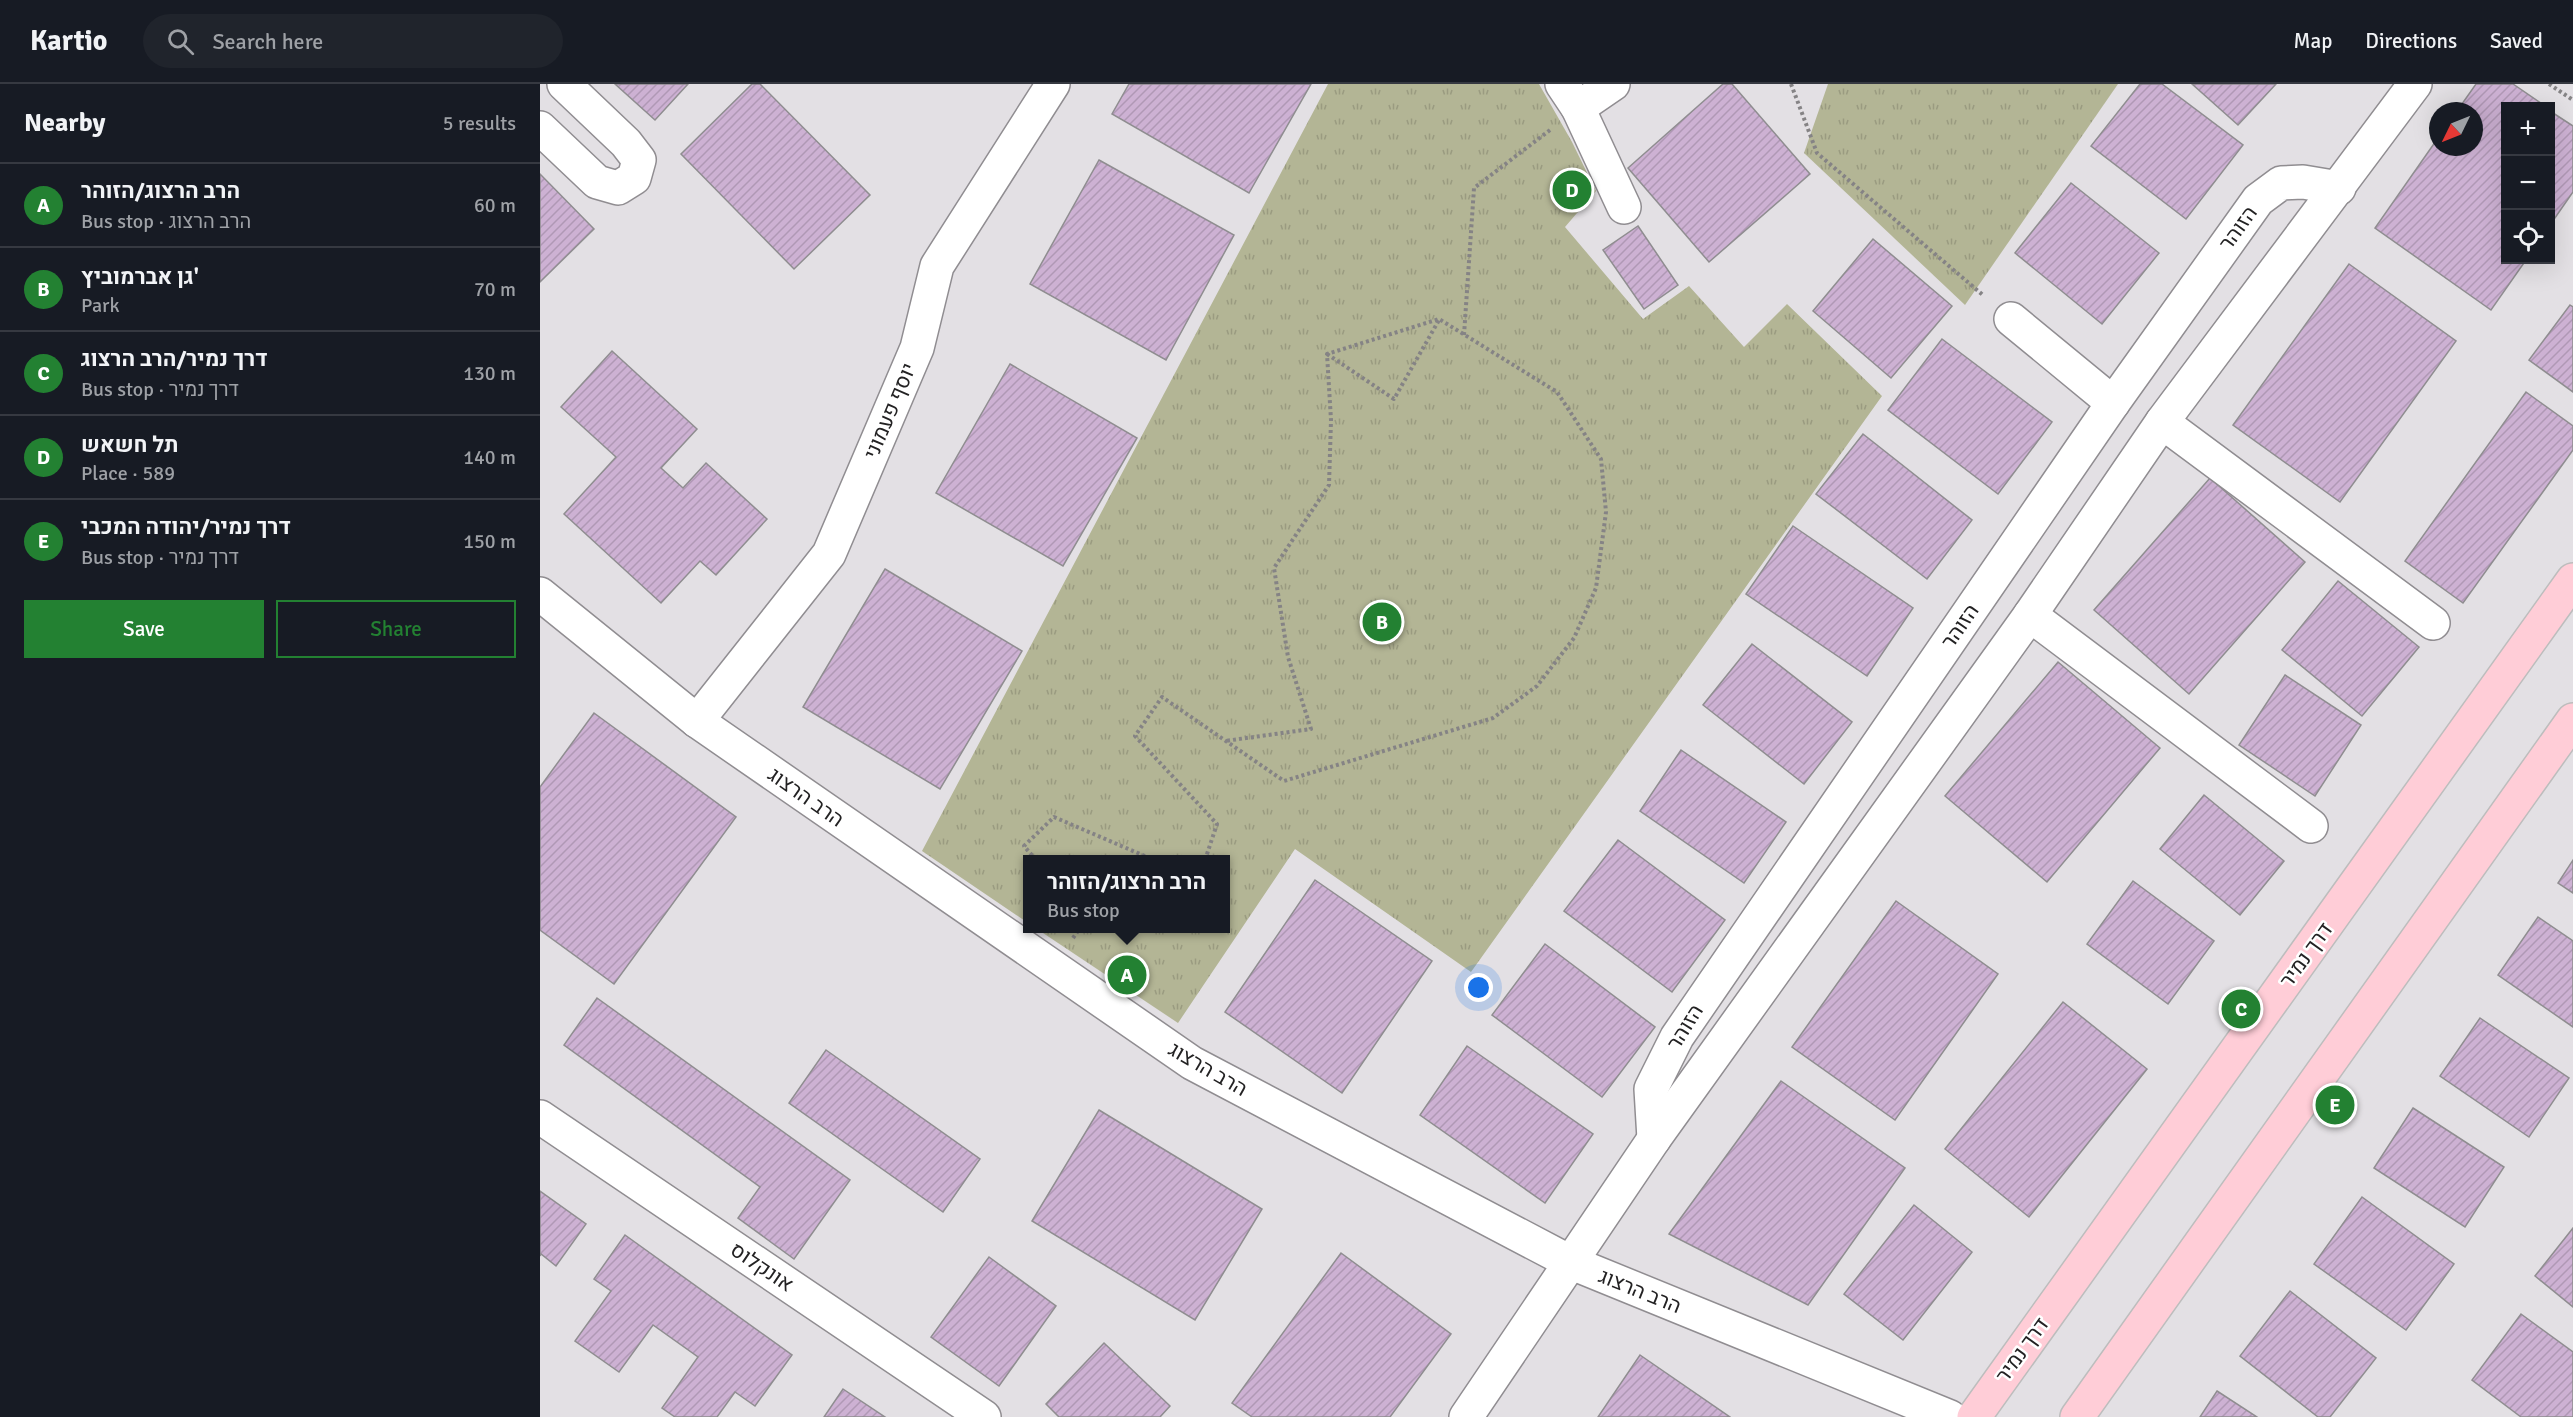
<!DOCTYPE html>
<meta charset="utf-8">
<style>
body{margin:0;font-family:Signika,Heebo,sans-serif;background:#20242c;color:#f1f3f6}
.controls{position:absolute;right:18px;top:18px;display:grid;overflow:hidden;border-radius:0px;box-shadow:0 6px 24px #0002}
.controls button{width:54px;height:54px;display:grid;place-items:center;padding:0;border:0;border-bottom:2px solid #363941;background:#171b24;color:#f1f3f6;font:30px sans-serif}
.compass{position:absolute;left:1889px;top:18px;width:54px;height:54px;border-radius:50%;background:#171b24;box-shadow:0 6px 24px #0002;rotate:227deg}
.you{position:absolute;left:939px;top:904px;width:21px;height:21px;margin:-15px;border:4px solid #fff;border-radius:50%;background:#1a73e8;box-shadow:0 0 0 9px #1a73e833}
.badge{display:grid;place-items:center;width:39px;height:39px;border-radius:50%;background:#238132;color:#fff;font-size:20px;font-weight:700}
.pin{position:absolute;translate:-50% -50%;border:3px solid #fff;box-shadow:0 2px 6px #0006}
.popup{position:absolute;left:483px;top:771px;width:207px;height:78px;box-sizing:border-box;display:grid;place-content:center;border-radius:0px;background:#171b24;filter:drop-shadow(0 2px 4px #0005);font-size:20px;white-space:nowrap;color:#9ea1a6}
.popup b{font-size:22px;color:#f1f3f6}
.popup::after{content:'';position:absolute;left:50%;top:100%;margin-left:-12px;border:12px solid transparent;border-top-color:#171b24}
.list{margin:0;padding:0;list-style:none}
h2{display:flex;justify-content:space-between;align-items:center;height:78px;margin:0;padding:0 24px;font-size:26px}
h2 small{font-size:20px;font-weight:400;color:#9ea1a6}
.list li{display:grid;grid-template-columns:39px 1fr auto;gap:18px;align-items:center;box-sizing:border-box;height:84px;padding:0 24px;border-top:2px solid #363941}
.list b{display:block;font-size:22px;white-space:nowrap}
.list p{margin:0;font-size:20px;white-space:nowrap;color:#9ea1a6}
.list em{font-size:20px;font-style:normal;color:#9ea1a6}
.actions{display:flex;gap:12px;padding:18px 24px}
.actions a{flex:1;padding:14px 0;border:2px solid #238132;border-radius:0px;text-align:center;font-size:21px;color:#238132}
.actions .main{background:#238132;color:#fff}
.icon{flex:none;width:33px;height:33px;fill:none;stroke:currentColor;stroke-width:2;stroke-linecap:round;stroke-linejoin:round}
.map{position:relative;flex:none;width:2033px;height:1333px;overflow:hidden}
header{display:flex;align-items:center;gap:36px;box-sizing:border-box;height:84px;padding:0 30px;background:#171b24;border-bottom:2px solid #363941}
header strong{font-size:28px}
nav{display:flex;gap:33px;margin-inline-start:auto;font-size:21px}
.search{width:420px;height:54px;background:#20242c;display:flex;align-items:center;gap:15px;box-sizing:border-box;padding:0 21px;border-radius:33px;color:#9ea1a6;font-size:22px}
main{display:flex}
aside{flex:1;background:#171b24}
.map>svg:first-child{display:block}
</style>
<header>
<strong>Kartio</strong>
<div class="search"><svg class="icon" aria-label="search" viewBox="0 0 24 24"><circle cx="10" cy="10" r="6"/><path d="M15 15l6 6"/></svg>Search here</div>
<nav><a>Map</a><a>Directions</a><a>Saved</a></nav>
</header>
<main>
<aside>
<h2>Nearby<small>5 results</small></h2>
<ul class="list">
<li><span class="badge">A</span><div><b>הרב הרצוג/הזוהר</b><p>Bus stop · הרב הרצוג</p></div><em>60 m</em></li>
<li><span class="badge">B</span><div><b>גן אברמוביץ'</b><p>Park</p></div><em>70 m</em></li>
<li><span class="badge">C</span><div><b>דרך נמיר/הרב הרצוג</b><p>Bus stop · דרך נמיר</p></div><em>130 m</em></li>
<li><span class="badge">D</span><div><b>תל חשאש</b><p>Place · 589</p></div><em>140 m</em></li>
<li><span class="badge">E</span><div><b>דרך נמיר/יהודה המכבי</b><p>Bus stop · דרך נמיר</p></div><em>150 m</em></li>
</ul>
<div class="actions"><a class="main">Save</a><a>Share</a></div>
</aside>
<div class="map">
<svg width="2033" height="1333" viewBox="0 0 2033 1333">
<defs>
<pattern id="grass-tufts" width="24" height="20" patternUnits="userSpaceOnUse" patternTransform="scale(1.5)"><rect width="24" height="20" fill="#b3b595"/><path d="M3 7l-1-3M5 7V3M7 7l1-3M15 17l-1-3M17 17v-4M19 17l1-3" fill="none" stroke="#9a9b80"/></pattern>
<pattern id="building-hatch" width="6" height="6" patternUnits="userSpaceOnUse" patternTransform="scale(1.5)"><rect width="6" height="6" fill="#cdb1d3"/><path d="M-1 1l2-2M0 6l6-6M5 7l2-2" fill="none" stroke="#b098b5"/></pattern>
</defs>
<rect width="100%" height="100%" fill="#e3e0e4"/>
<g fill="url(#grass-tufts)">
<path d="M788,0H999L1032,58L1056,107L1025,143L1103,235L1149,202L1204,263L1247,220L1342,312L931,888L755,765L638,939L497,845L686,844V776H488V839L382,767Z"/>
<path d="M1288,0H1578L1425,221L1264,69Z"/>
</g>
<g fill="url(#building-hatch)" stroke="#8f8d90" stroke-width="1.5">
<path d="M75,0H148L115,36Z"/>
<path d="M212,0H220L330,111L254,185L141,70Z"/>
<path d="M589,0H771L709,109L572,30Z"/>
<path d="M1183,0H1192L1270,90L1169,178L1088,84Z"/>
<path d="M1600,0H1622L1703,61L1646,135L1551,62Z"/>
<path d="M1652,0H1736L1698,41Z"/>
<path d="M1936,0H1973L2005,22H1966V176H1986L1951,226L1835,144L1898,54V63H1934V27H1917Z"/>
<path d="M2010,27L2033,42V108L2010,141Z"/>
<path d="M559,76L694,151L626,276L490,200Z"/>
<path d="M0,90L54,145L0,198Z"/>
<path d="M1531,99L1619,169L1562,240L1475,169Z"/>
<path d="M1098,142L1138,201L1104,225L1063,166Z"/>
<path d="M1333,155L1412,222L1351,294L1273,227Z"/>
<path d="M1809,180L1916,257L1800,418L1693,341Z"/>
<path d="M2030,221L2033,223V308L1989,276Z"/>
<path d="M1402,255L1512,338L1458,410L1348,326Z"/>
<path d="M72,267L157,345L121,384L143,404L166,379L227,435L176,491L160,477L121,519L24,430L76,373L21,323Z"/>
<path d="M470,280L597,354L523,482L396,409Z"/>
<path d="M1986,308L2033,342V366L1923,519L1865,477Z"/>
<path d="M1323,350L1432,436L1387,495L1276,410Z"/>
<path d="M1670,394L1765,478L1649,610L1554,526Z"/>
<path d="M1253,442L1373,524L1327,592L1206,510Z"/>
<path d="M345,485L482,567L400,705L263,623Z"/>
<path d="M1798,497L1879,563L1822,632L1742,566Z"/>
<path d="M1212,560L1312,638L1264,700L1163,621Z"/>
<path d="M1518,578L1620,664L1507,798L1405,712Z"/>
<path d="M1745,591L1821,641L1775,712L1699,661Z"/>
<path d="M54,629L196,733L74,900L0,846V703Z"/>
<path d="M1141,666L1246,738L1204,799L1100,727Z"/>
<path d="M1664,711L1744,777L1700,831L1620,765Z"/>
<path d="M1078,756L1185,836L1132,908L1024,827Z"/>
<path d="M2033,776V809L2018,799Z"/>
<path d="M775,796L892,877L802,1009L685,928Z"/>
<path d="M1593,797L1674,857L1628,920L1547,860Z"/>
<path d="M1356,817L1458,890L1355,1036L1252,963Z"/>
<path d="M1998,833L2033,857V943L1958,891Z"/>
<path d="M1005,860L1115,943L1062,1013L952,931Z"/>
<path d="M57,914L310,1096L254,1175L198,1134L220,1103L24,961Z"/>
<path d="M1523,918L1607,985L1489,1133L1405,1065Z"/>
<path d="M1940,934L2029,994L1989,1053L1900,992Z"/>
<path d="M927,962L1053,1050L1005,1119L880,1031Z"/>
<path d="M286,966L440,1075L403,1128L249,1019Z"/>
<path d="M1241,997L1365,1084L1268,1221L1129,1150Z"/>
<path d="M1873,1024L1964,1083L1925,1143L1834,1084Z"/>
<path d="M559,1026L722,1125L655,1236L492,1137Z"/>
<path d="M0,1107L46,1140L16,1182L1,1170L0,1172Z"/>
<path d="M1822,1113L1914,1180L1866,1246L1774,1180Z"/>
<path d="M1374,1121L1432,1168L1363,1256L1304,1210Z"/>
<path d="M2033,1144V1223L1995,1192Z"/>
<path d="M85,1151L252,1271L215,1322L195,1308L177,1333H135L122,1324L158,1273L113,1241L79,1288L35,1257L71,1207L54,1195Z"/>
<path d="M801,1169L911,1250L850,1333H712L692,1319Z"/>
<path d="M449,1173L516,1222L459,1302L391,1253Z"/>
<path d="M1750,1207L1836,1274L1790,1333H1778L1700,1272Z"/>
<path d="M1981,1230L2033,1268V1333H1981L1932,1296Z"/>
<path d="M564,1259L630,1322L620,1333H519L506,1320Z"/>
<path d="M1100,1271L1190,1333H1058Z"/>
<path d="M303,1305L345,1333H284Z"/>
<path d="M1677,1307L1717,1333H1660Z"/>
</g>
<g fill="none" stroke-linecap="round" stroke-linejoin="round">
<g stroke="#908d91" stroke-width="36">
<g id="minor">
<path d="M1022,0L1038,24L1084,123"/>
<path d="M1038,24L1073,0"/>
<path d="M0,44L57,98L78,104L94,94L99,76L86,59L24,0"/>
<path d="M1471,235L1573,319"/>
<path d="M1622,338L1893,539"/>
<path d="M0,510L157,637L652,979L1032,1179L1410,1333"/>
<path d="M1490,531L1771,742"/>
<path d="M157,637L289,470L377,264L397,182L513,0"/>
<path d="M0,1033L444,1333"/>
<path d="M1114,1055L1111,1005L1137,953L1573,319L1718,116L1741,99L1763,98L1799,104"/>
<path d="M926,1333L1114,1055L1490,531L1622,338L1875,0"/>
</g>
</g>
<g stroke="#bdbdbd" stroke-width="36">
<g id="major">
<path d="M1434,1333L2033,496"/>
<path d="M1537,1333L2033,636"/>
</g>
</g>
<g stroke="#858385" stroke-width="4" stroke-dasharray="3 3" stroke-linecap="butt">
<path d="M1251,0L1277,69L1444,212"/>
<path d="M2009,0L2033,16"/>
<path d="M924,251L934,104L1010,46"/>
<path d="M787,270L854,315L899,236"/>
<path d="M496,776L484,762L514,733L614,776"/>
<path d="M665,776L677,740L595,652L622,613L744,697L953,634L997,602L1034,554L1056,504L1066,428L1061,375L1017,308L899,235L787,270L791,336L789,401L734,484L748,573L771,645L685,657"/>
<path d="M533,854L540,844"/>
</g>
<use href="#minor" stroke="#fff" stroke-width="33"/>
<use href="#major" stroke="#ffcdd7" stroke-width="33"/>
</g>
<g text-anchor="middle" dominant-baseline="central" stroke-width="5" stroke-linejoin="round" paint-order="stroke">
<g font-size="21" fill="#232223" stroke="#fff">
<text transform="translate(1698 144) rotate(-54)">הזוהר</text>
<text transform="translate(350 327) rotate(-67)">יוסף פעמוני</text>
<text transform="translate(1420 542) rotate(-55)">הזוהר</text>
<text transform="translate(266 713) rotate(35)">הרב הרצוג</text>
<text transform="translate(1766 871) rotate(-54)">דרך נמיר</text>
<text transform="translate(1145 943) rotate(-58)">הזוהר</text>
<text transform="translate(668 985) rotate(30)">הרב הרצוג</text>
<text transform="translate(222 1183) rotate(34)">אונקלוס</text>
<text transform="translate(1100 1207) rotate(22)">הרב הרצוג</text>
<text transform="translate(1482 1266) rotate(-54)">דרך נמיר</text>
</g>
</g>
</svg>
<div class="controls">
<button>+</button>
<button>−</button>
<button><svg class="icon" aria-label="locate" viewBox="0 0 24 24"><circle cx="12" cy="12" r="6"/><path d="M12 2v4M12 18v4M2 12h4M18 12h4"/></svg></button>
</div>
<svg class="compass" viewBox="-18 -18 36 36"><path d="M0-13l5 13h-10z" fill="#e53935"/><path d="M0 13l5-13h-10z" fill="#9ea1a6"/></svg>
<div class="you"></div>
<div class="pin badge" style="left:587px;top:891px">A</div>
<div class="popup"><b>הרב הרצוג/הזוהר</b>Bus stop</div>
<div class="pin badge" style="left:842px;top:538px">B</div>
<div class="pin badge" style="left:1701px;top:925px">C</div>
<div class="pin badge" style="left:1032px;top:106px">D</div>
<div class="pin badge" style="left:1795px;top:1021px">E</div>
</div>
</main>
